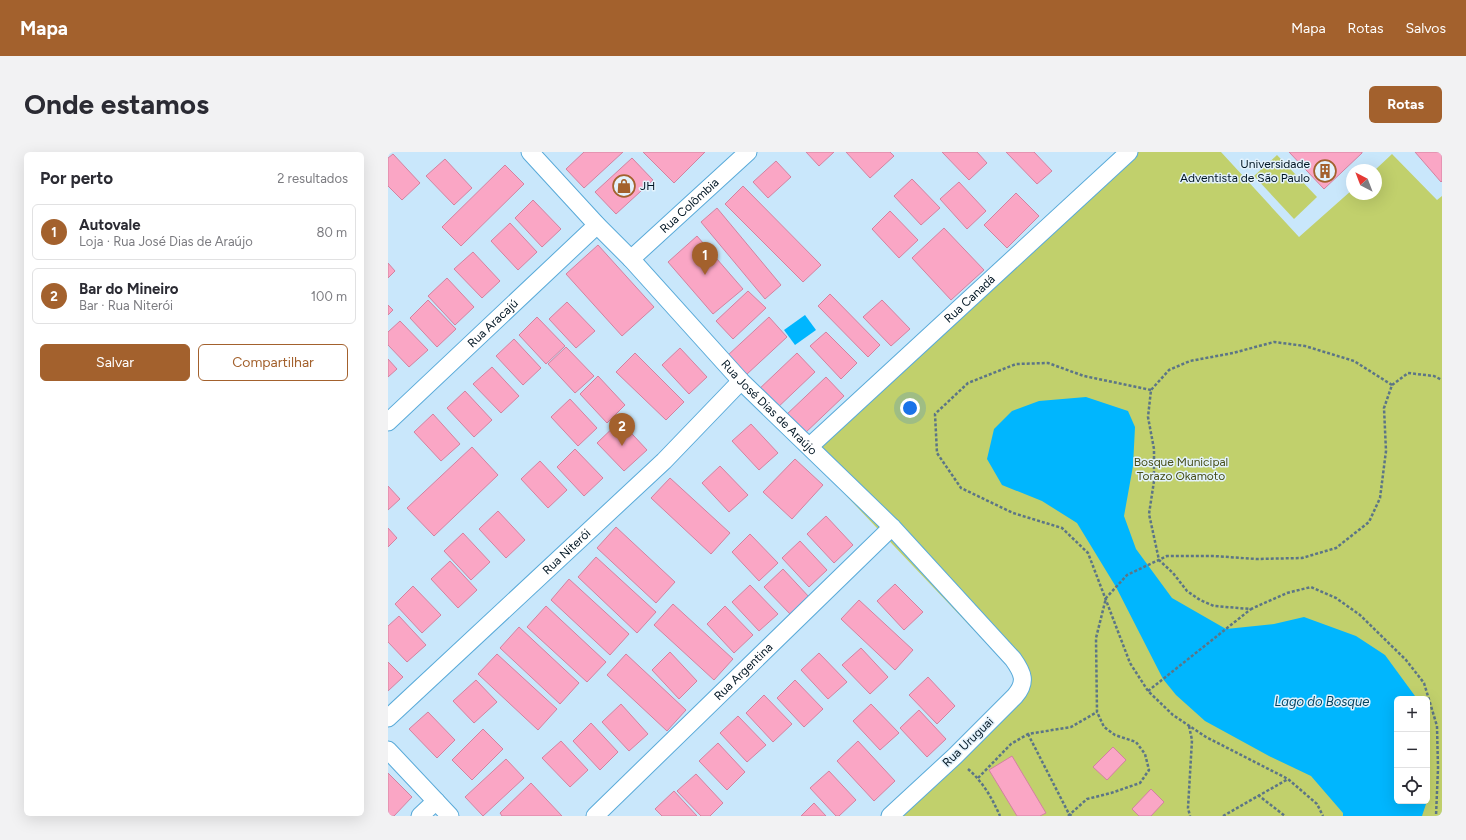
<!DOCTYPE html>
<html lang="pt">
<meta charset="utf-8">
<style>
body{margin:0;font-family:Figtree,sans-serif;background:#f2f2f3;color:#2b2b33}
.controls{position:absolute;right:12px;bottom:12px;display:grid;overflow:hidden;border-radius:6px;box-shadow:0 4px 16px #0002}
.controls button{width:36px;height:36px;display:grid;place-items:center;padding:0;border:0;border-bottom:1px solid #e1e1e2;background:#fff;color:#2b2b33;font:20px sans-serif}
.compass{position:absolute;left:958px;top:12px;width:36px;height:36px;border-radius:50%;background:#fff;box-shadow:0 4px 16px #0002;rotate:318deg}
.you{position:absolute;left:522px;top:256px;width:14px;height:14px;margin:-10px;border:3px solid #fff;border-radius:50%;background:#1a73e8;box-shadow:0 0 0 6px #1a73e833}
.badge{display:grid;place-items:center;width:26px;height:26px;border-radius:50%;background:#a3612d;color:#fff;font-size:13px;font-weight:700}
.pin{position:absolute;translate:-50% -33px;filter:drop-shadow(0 1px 2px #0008)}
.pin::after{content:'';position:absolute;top:21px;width:14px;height:12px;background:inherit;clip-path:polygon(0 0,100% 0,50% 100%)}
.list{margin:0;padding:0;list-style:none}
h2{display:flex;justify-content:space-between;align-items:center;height:52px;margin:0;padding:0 16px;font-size:17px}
h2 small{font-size:13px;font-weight:400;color:#7c7c81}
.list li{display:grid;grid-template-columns:26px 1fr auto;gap:12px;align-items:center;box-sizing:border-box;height:56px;margin:0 8px 8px;padding:0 8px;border:1px solid #e1e1e2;border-radius:6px}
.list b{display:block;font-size:15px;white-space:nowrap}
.list p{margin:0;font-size:13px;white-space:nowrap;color:#7c7c81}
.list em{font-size:13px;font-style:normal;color:#7c7c81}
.actions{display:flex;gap:8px;padding:12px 16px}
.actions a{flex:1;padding:9px 0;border:1px solid #a3612d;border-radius:6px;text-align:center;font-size:14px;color:#a3612d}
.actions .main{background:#a3612d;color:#fff}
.icon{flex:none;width:22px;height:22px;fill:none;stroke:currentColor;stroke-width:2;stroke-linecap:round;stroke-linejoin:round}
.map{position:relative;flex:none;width:1054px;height:664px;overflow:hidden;border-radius:6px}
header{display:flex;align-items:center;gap:24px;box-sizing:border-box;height:56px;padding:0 20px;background:#a3612d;color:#fff}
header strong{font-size:19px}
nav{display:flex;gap:22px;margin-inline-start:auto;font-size:14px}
.intro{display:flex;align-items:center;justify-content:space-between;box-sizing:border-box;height:96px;padding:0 24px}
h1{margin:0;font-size:28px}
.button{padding:10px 18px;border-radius:6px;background:#a3612d;color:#fff;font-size:14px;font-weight:700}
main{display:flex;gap:24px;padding:0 24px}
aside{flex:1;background:#fff;border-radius:6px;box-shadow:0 4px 16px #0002}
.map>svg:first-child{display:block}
</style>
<header>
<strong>Mapa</strong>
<nav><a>Mapa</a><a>Rotas</a><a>Salvos</a></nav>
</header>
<div class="intro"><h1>Onde estamos</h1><a class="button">Rotas</a></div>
<main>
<aside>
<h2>Por perto<small>2 resultados</small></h2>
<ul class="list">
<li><span class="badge">1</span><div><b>Autovale</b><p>Loja · Rua José Dias de Araújo</p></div><em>80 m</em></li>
<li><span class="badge">2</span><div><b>Bar do Mineiro</b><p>Bar · Rua Niterói</p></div><em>100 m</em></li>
</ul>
<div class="actions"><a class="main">Salvar</a><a>Compartilhar</a></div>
</aside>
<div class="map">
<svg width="1054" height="664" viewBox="0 0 1054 664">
<rect width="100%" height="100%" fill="#c9e7fb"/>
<g fill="#c1d06c" fill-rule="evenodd">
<path d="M747,0H833L911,85L964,38V42H988V18H987L1004,2L1049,48L1054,44V664H497L630,531L620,514L413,296ZM1009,547H1039V649H1009Z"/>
<path d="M889,3L929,45L906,67L866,24Z"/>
</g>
<g fill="#00b6fe">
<path d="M417,163L428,178L407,193L396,178Z"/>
<path d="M698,245L740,259L747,275L745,314L736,364L748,397L784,446L838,477L886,472L916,465L968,484L997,503L1027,544L1028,547H1009V649H1039L1034,664H955V661L923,624L881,604L817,569L788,543L775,527L728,435L689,371L654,349L614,333L599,307L606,277L624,259L651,249Z"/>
</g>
<g fill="#faa6c5" stroke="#d282a0">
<path d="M196,0H235L196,36L178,17Z"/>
<path d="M255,0H317L286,31Z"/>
<path d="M418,0H446L431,14Z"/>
<path d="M458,0H502L506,4L482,26Z"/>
<path d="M554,0H589L599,11L581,28Z"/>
<path d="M618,0H646L664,19L649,32Z"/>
<path d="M901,0H974V1L936,37Z"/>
<path d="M1027,0H1054V29L1053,30Z"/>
<path d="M5,2L32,31L14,48L0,34V6Z"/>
<path d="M244,6L265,28L228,62L207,40Z"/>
<path d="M57,7L84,36L66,53L38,24Z"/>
<path d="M388,9L403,25L380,46L365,30Z"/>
<path d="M117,13L136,32L73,94L54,75Z"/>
<path d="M524,27L552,56L533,73L506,44Z"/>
<path d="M571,30L598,59L579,77L552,47Z"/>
<path d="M355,34L433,113L415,130L337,52Z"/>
<path d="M628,41L651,64L619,96L596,73Z"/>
<path d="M145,48L173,77L154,95L127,66Z"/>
<path d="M329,56L393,133L377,147L313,70Z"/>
<path d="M502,59L530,88L511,106L484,77Z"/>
<path d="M122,71L149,100L130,118L103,89Z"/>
<path d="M556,76L596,118L563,148L524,106Z"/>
<path d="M309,84L355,137L325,162L280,110Z"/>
<path d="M210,93L266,155L234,184L178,122Z"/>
<path d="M85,100L112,129L94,146L66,117Z"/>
<path d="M0,111L7,119L0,126Z"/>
<path d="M59,126L86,155L67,173L40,144Z"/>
<path d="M360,139L378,156L345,187L328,169Z"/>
<path d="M442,142L492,193L480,205L430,154Z"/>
<path d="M40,148L68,177L49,195L22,166Z"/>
<path d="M494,148L522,177L503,194L475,165Z"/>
<path d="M179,150L207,179L188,196L161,167Z"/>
<path d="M0,153L5,158L0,163Z"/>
<path d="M149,165L177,194L158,212L131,183Z"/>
<path d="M381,165L399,185L358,223L339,204Z"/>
<path d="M12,169L40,198L21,215L0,193V180Z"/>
<path d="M438,180L469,211L453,227L422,194Z"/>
<path d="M126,187L153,216L135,233L108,204Z"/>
<path d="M178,195L206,224L187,241L160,212Z"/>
<path d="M292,196L319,225L301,242L274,213Z"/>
<path d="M247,201L296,250L278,268L228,220Z"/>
<path d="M409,201L427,220L386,259L368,240Z"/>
<path d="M0,207L9,217L0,225Z"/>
<path d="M104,215L131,244L113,261L85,232Z"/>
<path d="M210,224L237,253L219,271L192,242Z"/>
<path d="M438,225L456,244L415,283L397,264Z"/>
<path d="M77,239L104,268L86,285L59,256Z"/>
<path d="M182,247L209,276L190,294L163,265Z"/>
<path d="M45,262L72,292L53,309L26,280Z"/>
<path d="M232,269L259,298L236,319L209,291Z"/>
<path d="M363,272L390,301L371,318L344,289Z"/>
<path d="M84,295L110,323L46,384L19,356Z"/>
<path d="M187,297L215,326L196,344L169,315Z"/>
<path d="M407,307L435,333L404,367L375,340Z"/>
<path d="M152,309L179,338L160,356L133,327Z"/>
<path d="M332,314L360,343L341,360L314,331Z"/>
<path d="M282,326L342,381L323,402L263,346Z"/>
<path d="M0,334L12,347L0,358Z"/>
<path d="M110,359L137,388L118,406L91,377Z"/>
<path d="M438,364L465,393L446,411L419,382Z"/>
<path d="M228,375L287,430L268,451L209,396Z"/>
<path d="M0,376L9,386L0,395Z"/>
<path d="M75,381L102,410L83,428L56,399Z"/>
<path d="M362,382L390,411L371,429L344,400Z"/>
<path d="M412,389L439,418L421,435L394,406Z"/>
<path d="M208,405L268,460L249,481L190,425Z"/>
<path d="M62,409L89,438L70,456L43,427Z"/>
<path d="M395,417L422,446L404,464L376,435Z"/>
<path d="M181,427L241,482L222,503L163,448Z"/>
<path d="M507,432L535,460L516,478L489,449Z"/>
<path d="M362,433L390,462L371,479L344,450Z"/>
<path d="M25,434L53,463L34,481L7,452Z"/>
<path d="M471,448L525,498L507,518L453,467Z"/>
<path d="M285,452L345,507L326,528L266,473Z"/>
<path d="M158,454L218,510L199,530L139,475Z"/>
<path d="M337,454L365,483L346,501L319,472Z"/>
<path d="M11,464L38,493L19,510L0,490V474Z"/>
<path d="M131,475L191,531L172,552L112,496Z"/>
<path d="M473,496L500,525L482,542L454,513Z"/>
<path d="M282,500L309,529L291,547L264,518Z"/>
<path d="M431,501L459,530L440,547L413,518Z"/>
<path d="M109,502L169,557L150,578L90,522Z"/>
<path d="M238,502L298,558L279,579L219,523Z"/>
<path d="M0,510L15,525L0,539Z"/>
<path d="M540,525L567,554L549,572L521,543Z"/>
<path d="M88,528L109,550L86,571L65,549Z"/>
<path d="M407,528L435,557L416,575L389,546Z"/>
<path d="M376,543L404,572L385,590L358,561Z"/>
<path d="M233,552L260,582L241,599L214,570Z"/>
<path d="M483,552L511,581L492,598L465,569Z"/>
<path d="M531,558L558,587L539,605L512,576Z"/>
<path d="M40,560L67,588L49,606L21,577Z"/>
<path d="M350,564L378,593L359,610L332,581Z"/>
<path d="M203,571L230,600L212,618L185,589Z"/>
<path d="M95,577L115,597L84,628L64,608Z"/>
<path d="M173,589L200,618L182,635L154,606Z"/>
<path d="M470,589L507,629L486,649L449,609Z"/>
<path d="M330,591L357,620L339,638L311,609Z"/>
<path d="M725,595L738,608L719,628L705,615Z"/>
<path d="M624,604L658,661L652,664H629L601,618Z"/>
<path d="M118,607L136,626L95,664L77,645Z"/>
<path d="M441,619L468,648L451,664H448L422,636Z"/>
<path d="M0,621L24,645L6,664H0Z"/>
<path d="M308,622L335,651L322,664H313L289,639Z"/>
<path d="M143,631L174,664H114L112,661Z"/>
<path d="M763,637L776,650L763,664H751L744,657Z"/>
<path d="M286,639L309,664H274L267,657Z"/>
<path d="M426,651L438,664H413Z"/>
</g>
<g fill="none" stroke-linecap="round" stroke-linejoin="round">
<g stroke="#59aad9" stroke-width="19">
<g id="minor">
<path id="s1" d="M142,0L209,73L243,107L353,229L504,375L625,507C635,521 639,530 627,544L567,604L502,664"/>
<path id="s2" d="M243,107L360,0"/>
<path id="s3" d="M0,270L209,73"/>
<path id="s4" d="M422,294L741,0"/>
<path id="s5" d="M0,566L276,309L353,229"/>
<path d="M0,598L62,664"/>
<path d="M32,664L48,649"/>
<path id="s6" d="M207,664L504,375"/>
</g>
</g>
<g stroke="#5c7586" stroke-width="2.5" stroke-dasharray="3 2" stroke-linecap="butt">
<path d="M1004,233L966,209L917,194L886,190L845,201L802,209L781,218L763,238L760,265L766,297V329L761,362L771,408L785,421L799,439L812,448L826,454L863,457L899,441L923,435L948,446L972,463L1018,508L1036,531L1049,574L1050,616L1048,664"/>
<path d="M763,238L696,224L660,211L628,212L580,231L547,262L549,301L573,336L625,361L674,376L700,401L742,511L760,539L785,563L818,585L900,627L929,652L935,664"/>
<path d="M760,539L863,457"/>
<path d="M801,574L804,588L800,656L802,664"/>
<path d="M640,582L681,662L684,664"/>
<path d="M580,617C595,630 604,646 612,664"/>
<path d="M590,626L623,592L640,582L683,575L709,560"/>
<path d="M870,643L897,664"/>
<path d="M680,664L699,647L723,641L752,631L761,618L757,602L748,590L727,583L716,575L709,560L708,486L718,446L739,423L779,404H826L868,407L914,406L948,396L981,370L992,346L998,299L996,256L1004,233L1020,221L1046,224L1054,228"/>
<path d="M835,664L900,627"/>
</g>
<use href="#minor" stroke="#fff" stroke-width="17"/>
</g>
<defs>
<g id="building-ring" transform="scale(1.15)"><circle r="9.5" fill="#e3f2fc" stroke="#a3612d" stroke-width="1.5"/><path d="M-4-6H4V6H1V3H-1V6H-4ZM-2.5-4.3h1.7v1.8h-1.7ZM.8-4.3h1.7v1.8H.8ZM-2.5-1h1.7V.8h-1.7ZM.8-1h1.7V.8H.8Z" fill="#a3612d"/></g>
<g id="shop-ring" transform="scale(1.15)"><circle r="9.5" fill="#e3f2fc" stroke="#a3612d" stroke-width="1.5"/><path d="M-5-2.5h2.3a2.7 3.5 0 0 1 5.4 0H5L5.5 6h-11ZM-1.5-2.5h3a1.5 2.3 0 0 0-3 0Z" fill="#a3612d"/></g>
</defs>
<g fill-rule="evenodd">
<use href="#building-ring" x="937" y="19"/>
<use href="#shop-ring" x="236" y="34"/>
</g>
<g text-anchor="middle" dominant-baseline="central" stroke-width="3" stroke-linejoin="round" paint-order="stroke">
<g font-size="12" fill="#001523" stroke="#e3f2fc" text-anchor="end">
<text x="922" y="12">Universidade<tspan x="922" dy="14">Adventista de São Paulo</tspan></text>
<text x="252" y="34" text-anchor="start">JH</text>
</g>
<g font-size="12" fill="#001523" stroke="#e3f2fc">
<text stroke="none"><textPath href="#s2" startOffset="79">Rua Colômbia</textPath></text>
<text stroke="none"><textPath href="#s4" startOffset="217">Rua Canadá</textPath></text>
<text stroke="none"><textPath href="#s3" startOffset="144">Rua Aracajú</textPath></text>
<text stroke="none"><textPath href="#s1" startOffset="350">Rua José Dias de Araújo</textPath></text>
<text stroke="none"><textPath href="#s5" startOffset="244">Rua Niterói</textPath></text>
<text stroke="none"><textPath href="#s6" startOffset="207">Rua Argentina</textPath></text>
<text transform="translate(580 590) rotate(-44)">Rua Uruguai</text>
</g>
<g font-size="12" fill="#484f1a" stroke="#e3f2fc">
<text x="793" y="310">Bosque Municipal<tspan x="793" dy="14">Torazo Okamoto</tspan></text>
</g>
<g font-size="13" font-style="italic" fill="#044360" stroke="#e3f2fc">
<text x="934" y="549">Lago do Bosque</text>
</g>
</g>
</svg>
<div class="controls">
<button>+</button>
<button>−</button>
<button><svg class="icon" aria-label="locate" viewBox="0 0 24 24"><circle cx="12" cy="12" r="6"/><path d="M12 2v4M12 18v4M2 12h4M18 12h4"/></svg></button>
</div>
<svg class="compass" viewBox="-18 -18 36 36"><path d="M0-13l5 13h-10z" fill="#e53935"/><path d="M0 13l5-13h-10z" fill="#7c7c81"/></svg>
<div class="you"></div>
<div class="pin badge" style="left:317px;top:123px">1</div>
<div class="pin badge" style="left:234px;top:294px">2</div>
</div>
</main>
